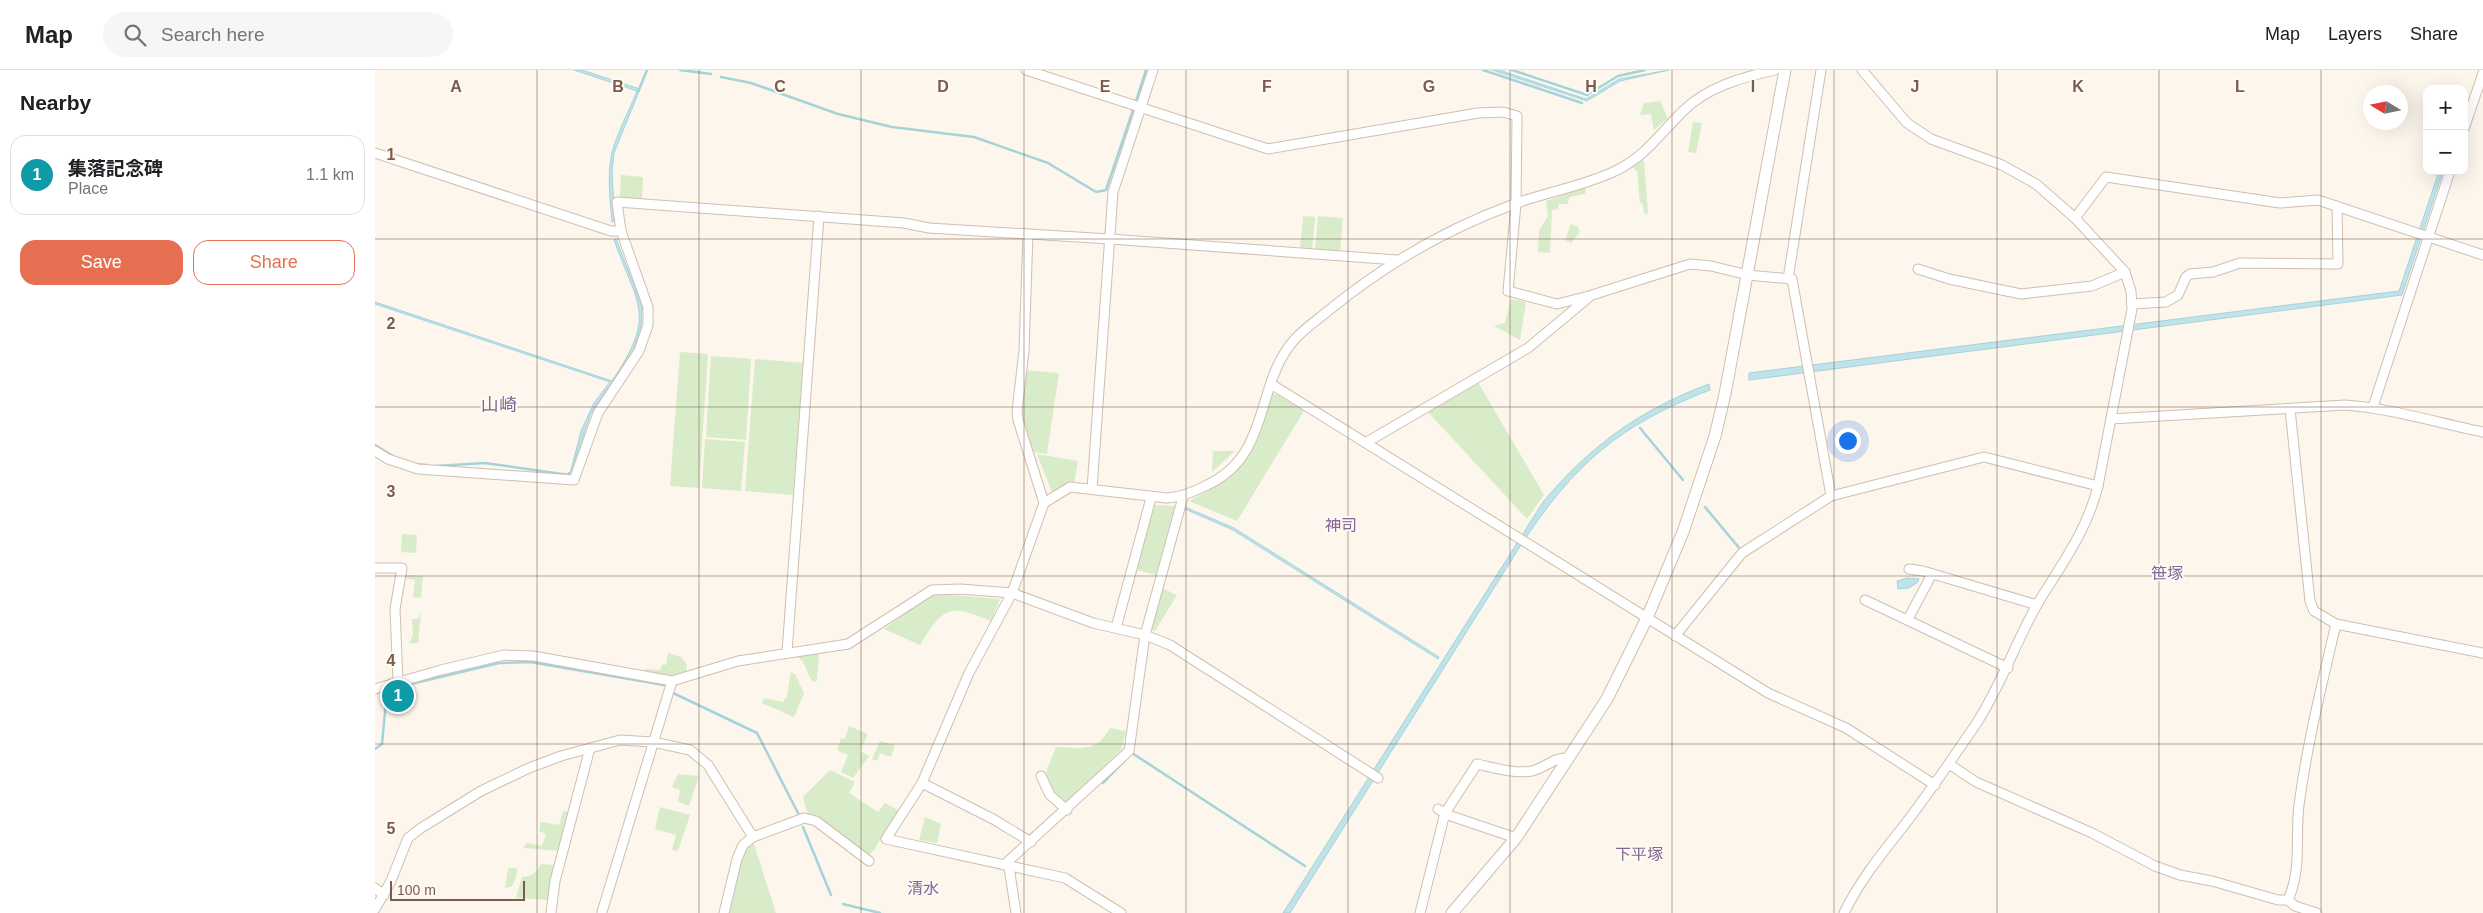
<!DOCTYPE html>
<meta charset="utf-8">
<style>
body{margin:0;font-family:Arial,"Noto Sans JP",sans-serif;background:#f6f6f6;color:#202124}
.controls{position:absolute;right:15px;top:15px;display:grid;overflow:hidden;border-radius:10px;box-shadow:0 5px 20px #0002}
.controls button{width:45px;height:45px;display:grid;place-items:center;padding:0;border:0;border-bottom:1px solid #e0e0e0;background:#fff;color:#202124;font:25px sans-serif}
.compass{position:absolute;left:1988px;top:15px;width:45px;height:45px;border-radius:50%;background:#fff;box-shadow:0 5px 20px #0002;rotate:280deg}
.scale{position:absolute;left:15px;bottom:12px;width:135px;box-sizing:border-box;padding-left:5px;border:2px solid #7a5c4d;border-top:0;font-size:14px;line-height:18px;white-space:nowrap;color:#7a5c4d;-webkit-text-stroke:4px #fffaf3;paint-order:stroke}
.you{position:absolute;left:1472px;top:370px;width:18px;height:18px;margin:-12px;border:4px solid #fff;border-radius:50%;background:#1a73e8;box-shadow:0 0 0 8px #1a73e833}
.badge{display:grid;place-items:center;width:32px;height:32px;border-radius:50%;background:#e76f51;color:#fff;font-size:16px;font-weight:700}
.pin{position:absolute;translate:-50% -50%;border:2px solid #fff;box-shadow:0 1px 5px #0006}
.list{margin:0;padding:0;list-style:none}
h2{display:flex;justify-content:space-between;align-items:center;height:65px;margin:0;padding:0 20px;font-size:21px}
h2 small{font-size:16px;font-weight:400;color:#757577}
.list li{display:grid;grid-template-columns:32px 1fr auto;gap:15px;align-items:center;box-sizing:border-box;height:80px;margin:0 10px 10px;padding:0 10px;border:1px solid #e0e0e0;border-radius:15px}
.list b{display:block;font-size:19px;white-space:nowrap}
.list p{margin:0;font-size:16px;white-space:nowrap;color:#757577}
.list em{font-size:16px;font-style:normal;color:#757577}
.actions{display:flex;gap:10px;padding:15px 20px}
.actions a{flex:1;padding:11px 0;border:1px solid #e76f51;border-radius:15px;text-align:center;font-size:18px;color:#e76f51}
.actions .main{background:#e76f51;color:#fff}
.icon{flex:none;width:28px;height:28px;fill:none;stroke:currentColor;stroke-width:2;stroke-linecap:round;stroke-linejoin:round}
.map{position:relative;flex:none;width:2108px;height:843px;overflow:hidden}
header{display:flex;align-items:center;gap:30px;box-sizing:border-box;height:70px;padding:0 25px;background:#fff;border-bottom:1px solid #e0e0e0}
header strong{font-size:24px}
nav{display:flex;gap:28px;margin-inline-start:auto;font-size:18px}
.search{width:350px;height:45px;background:#f6f6f6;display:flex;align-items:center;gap:12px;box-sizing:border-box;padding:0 18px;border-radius:28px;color:#757577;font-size:19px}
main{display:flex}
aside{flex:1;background:#fff}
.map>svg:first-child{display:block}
</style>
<header>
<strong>Map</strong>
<div class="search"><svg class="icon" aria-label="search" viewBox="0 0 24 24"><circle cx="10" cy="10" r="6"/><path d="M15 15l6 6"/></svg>Search here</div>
<nav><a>Map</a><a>Layers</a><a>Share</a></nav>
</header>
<main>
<aside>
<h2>Nearby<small></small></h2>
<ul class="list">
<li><span class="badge" style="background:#0f9aa8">1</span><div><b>集落記念碑</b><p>Place</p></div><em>1.1 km</em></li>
</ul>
<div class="actions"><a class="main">Save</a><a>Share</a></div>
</aside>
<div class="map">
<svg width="2108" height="843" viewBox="0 0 2108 843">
<rect width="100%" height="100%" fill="#fdf6ec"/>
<g fill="#d8ecc9">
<path d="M1285,31L1293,48L1279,60L1276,44L1265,45L1269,33Z"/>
<path d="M1318,52L1327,53L1321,83L1313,82Z"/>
<path d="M1269,90L1273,143L1270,145L1267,133H1265L1262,101L1256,96Z"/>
<path d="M246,105L268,107L267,131L245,129Z"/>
<path d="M1211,117L1210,124L1194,127L1193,134H1184L1183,139L1177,140L1175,183L1163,182L1164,161L1173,146L1171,131Z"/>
<path d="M928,146L940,147L937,181L925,180Z"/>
<path d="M943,146L968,148L965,182L940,180Z"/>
<path d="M1196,154L1203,157L1205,162L1196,173L1190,170Z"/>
<path d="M1136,229L1151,232L1145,270L1119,256L1130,253Z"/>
<path d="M305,282L333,284L324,418L295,416Z"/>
<path d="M336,286L376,289L371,370L331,367Z"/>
<path d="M380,289L428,293L418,425L370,421Z"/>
<path d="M649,300L684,303L672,384L657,382L646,351Z"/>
<path d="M1103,312L1169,425L1152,449L1053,342Z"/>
<path d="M898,324L905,325L930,339L862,451L814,431C853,410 868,403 886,361C890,349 891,335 898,324Z"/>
<path d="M330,369L370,372L366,421L327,418Z"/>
<path d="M838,381H860L837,402Z"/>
<path d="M662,384L703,391L699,414L677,422Z"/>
<path d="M778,435L800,436L781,505L762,500Z"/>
<path d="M27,464L42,465L41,483L26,482Z"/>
<path d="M28,505L48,506L46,528L38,527L40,510L28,508Z"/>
<path d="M787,518L802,525L780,561L776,560Z"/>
<path d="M565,524L625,529L616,551C574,533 568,537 545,575L509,559L554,526Z"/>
<path d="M46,542L43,573H34L38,565L37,549H43Z"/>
<path d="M444,582L442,611L439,612C431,606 433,595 423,587Z"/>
<path d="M293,583L306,587L312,595L311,604L297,609L269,604L270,599L285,600L287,594L291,595Z"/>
<path d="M416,602L420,604L429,623L419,647L387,633L389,628L408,632L412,626Z"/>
<path d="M474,656L493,664L485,681L494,686L478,708L466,702L473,685L462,680L466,668L470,669Z"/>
<path d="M735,658L751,661L746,680L690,733L677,721L670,705L681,677C707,678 721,683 735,658Z"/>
<path d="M505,671L520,675L516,687L505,683L502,691L497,689Z"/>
<path d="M455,700L480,712L474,723L503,742L510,733L523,740L499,780L493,786L433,746L428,727Z"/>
<path d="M303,704L324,706L314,736L303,732L305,720L297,717Z"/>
<path d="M285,737L315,745L303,781L297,780L301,765L280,759Z"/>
<path d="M188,741L195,743L184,781L149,778L151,773L167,776L171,764L164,761L166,752L184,755Z"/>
<path d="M550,747L566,754L562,773L544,770Z"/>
<path d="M378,771L401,843H351L370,777Z"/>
<path d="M166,794L180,795L173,830L141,828L147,807C157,807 162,802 166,794Z"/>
<path d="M133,798H142L141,808L137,816L130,818Z"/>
</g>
<g fill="#bfe3e8" stroke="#a5d3da">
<path d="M199,0H207L265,19L239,83L237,102L240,152H237C235,130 232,104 237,82C243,61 254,41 262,21Z"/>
<path d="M1117,0H1124L1211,29L1244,9L1294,0L1245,11L1212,31Z"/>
<path d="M2064,101H2068L2027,225L1374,310V303L2024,221Z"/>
<path d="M241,169L267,236L266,256L258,282L216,343L195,404L206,361L219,333L235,312L0,234V232L237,311C282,244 263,237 239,170Z"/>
<path d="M1334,314L1335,320C1244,355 1199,394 1146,475L915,843H908L1168,432C1215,376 1264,340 1334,314Z"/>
<path d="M810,437L859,458L1064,587L1063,589L858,460L810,439Z"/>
<path d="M1532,508L1544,509L1543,512L1534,518L1523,519L1522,511Z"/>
</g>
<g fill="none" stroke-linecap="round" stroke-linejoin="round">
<g stroke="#a5d3da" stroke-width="2.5">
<path d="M305,0L336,4"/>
<path d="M1108,0L1207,33"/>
<path d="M1137,0L1212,25L1243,6L1270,0"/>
<path d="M346,7L376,13L463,44L517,57L599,67L673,93L721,122L731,120L758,40"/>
<path d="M263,22L272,0"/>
<path d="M761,31L771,0"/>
<path d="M1265,358L1308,410"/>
<path d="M0,375L18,386"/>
<path d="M40,394L52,395"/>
<path d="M60,396L110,393L194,405V403"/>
<path d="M1330,437L1365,479"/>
<path d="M296,622L382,663L424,745"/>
<path d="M0,679L7,674L11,632L33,629L36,614L124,593L155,592L289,615"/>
<path d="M755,685L757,683L930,796"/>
<path d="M728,713L751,689"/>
<path d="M428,757L456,825"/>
<path d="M468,834L505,843"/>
</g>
<g stroke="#d1beb0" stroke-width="11">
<g id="minor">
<path d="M651,0L893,79L1103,43L1128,42L1142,46L1141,134L1133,221L1182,234L1214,226L1315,194L1336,196L1373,205L1417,209L1456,426"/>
<path d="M2089,59L2108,3"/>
<path d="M0,83L236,161H246"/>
<path d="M1700,148L1731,107L1905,133L1943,130L2108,185"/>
<path d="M653,164L649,281L642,341L643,350L669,433"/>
<path d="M1543,199L1574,209L1646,224L1717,216L1750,202"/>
<path d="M1413,209L1446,0"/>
<path d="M1757,234L1791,232L1803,225L1811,207L1815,204L1838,202L1865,193L1963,194L1962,136"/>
<path d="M896,314L1393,623L1471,658L1560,715"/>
<path d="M1998,337L2075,101"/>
<path d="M1915,339L1935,531L1939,541L1961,554L2108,583"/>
<path d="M1736,349L1970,335C2015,338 2063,353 2108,362"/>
<path d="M992,372L1153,278L1213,228"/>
<path d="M0,381L13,389L43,399L199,410L223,343L264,281L273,255V237L246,161L242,132L529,153L554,158L735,169L1022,190"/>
<path d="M717,419L738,122L778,0"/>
<path d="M0,498H27L20,539L23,612"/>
<path d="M1534,499L1548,501L1662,535"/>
<path d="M1490,530L1633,598"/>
<path d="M1533,549L1557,504"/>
<path d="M741,558L776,428"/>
<path d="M1300,566L1367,483L1456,426L1609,387L1723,416"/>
<path d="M412,582L444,146"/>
<path d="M0,619L66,600L129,585L158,586L297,611L363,591L473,574L557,520L585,519L637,523L718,553L770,565L795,575L1003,708"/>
<path d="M1574,694L1601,712L1717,763L1780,796L1805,805L1837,811L1903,830H1913L1920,836L1942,843"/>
<path d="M666,706L675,725L692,740"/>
<path d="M547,713L618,749L656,772"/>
<path d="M1063,739L1073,745L1141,768"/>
<path d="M629,795L754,681L770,565L808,427"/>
<path d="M634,797L641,843"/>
<path d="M0,818L9,825"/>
<path d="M1913,830C1927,800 1920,767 1924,735C1932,674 1947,614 1961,554"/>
<path d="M0,839L16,811L33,768L46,758L106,721L154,698L186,686L245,670L278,672L315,680L333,695L378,767"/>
<path d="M227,842L297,611"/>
<path d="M176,843L180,811L215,678"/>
<path d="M349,843L362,789L368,775L378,767L429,748L441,751L494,791"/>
<path d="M746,843L690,808L511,769L547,713L594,603L637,523L669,433L695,417L792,428C807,427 819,422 832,415C897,385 879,314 920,269C929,259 942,250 953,241C1009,195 1073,158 1142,133C1173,122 1208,116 1238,102C1269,88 1285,64 1308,41C1332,17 1368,7 1400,0"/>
<path d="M1045,843L1070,743L1102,694C1120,698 1139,704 1157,701C1170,698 1179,687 1193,688"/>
<path d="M1469,843C1485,810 1508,782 1531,753C1555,721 1578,688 1601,654C1626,616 1640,573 1663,533C1686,495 1712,461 1723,416L1757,239L1756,221L1750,202L1700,148L1661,114L1627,95L1556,69L1532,53L1487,0"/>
</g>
</g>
<g stroke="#d1beb0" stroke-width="13">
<path id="tertiary" d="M1077,843L1141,768L1232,629L1272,548L1308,462L1340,366L1350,324L1410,0"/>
</g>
<use href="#minor" stroke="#fff" stroke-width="9"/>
<use href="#tertiary" stroke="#fff" stroke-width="11"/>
</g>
<path fill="none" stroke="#7a5c4d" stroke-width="1" stroke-opacity="0.55" d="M162,0V843M324,0V843M486,0V843M649,0V843M811,0V843M973,0V843M1135,0V843M1297,0V843M1459,0V843M1622,0V843M1784,0V843M1946,0V843M0,169H2108M0,337H2108M0,506H2108M0,674H2108"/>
<g text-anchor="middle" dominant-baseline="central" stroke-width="4" stroke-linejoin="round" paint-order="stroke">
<g font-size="16" fill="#846695" stroke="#fffaf3">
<text x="966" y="455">神司</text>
<text x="1792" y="503">笹塚</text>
<text x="1264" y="784">下平塚</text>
<text x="548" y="818">清水</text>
</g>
<g font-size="18" fill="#846695" stroke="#fffaf3">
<text x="124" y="335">山崎</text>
</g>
</g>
<g font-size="16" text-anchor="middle" font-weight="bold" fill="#7a5c4d" stroke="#fffaf3" stroke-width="4" stroke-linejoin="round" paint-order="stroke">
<text x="81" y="22">A</text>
<text x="243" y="22">B</text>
<text x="405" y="22">C</text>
<text x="568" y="22">D</text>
<text x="730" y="22">E</text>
<text x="892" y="22">F</text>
<text x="1054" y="22">G</text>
<text x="1216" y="22">H</text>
<text x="1378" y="22">I</text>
<text x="1540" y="22">J</text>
<text x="1703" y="22">K</text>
<text x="1865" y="22">L</text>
<text x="16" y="90">1</text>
<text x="16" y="259">2</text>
<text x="16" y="427">3</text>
<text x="16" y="596">4</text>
<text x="16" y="764">5</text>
</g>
</svg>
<div class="controls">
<button>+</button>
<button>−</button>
</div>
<svg class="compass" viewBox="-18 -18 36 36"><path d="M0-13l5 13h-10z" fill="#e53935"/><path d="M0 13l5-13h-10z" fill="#757577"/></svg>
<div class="scale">100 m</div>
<div class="you"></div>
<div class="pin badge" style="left:23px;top:626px;background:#0f9aa8">1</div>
</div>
</main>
